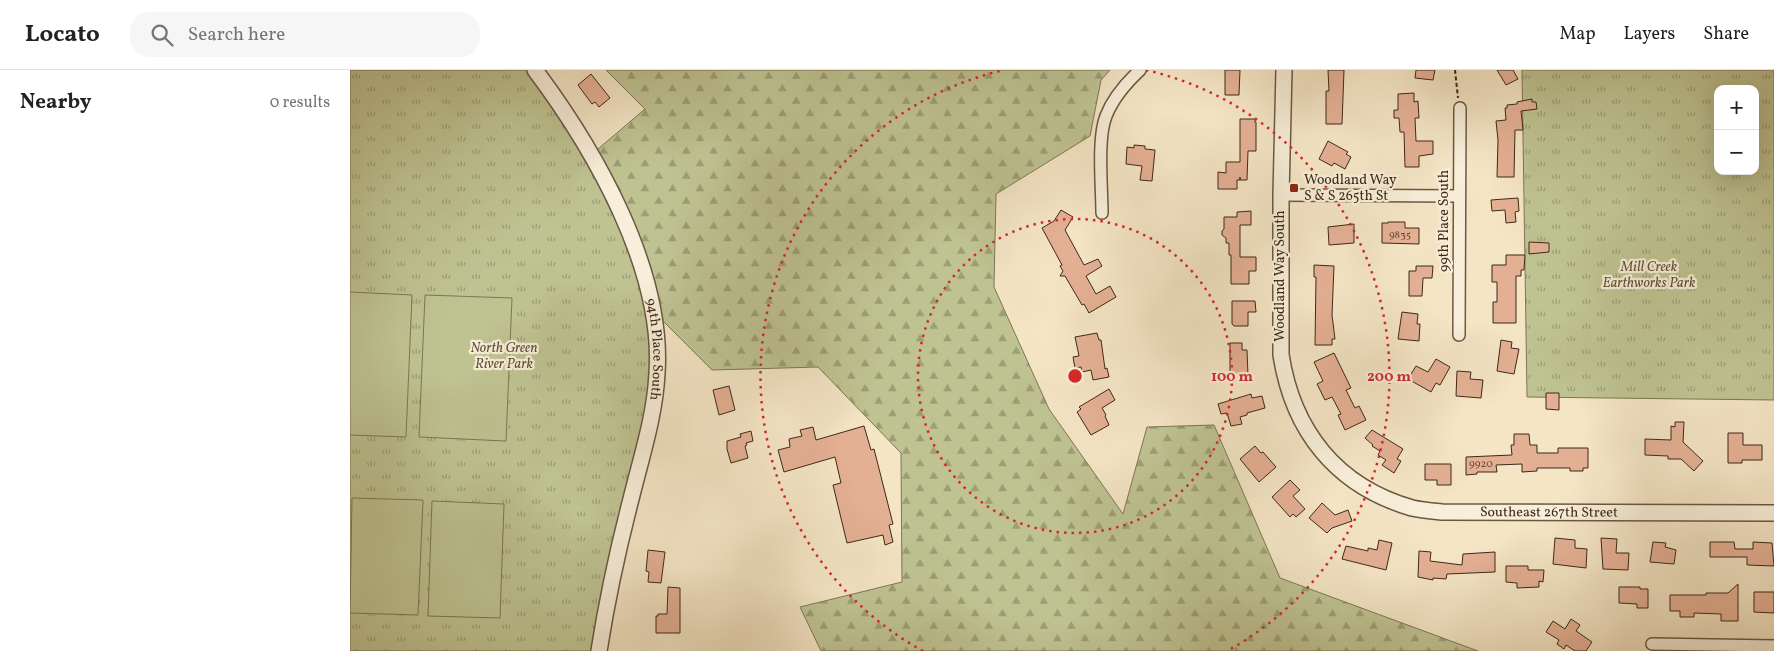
<!DOCTYPE html>
<meta charset="utf-8">
<style>
body{margin:0;font-family:Vollkorn,serif;background:#f6f6f6;color:#222}
.controls{position:absolute;right:15px;top:15px;display:grid;overflow:hidden;border-radius:10px;box-shadow:0 5px 20px #0002}
.controls button{width:45px;height:45px;display:grid;place-items:center;padding:0;border:0;border-bottom:1px solid #e0e0e0;background:#fff;color:#222;font:25px sans-serif}
.list{margin:0;padding:0;list-style:none}
h2{display:flex;justify-content:space-between;align-items:center;height:65px;margin:0;padding:0 20px;font-size:21px}
h2 small{font-size:16px;font-weight:400;color:#767676}
.icon{flex:none;width:28px;height:28px;fill:none;stroke:currentColor;stroke-width:2;stroke-linecap:round;stroke-linejoin:round}
.map{position:relative;flex:none;width:1424px;height:581px;overflow:hidden}
header{display:flex;align-items:center;gap:30px;box-sizing:border-box;height:70px;padding:0 25px;background:#fff;border-bottom:1px solid #e0e0e0}
header strong{font-size:24px}
nav{display:flex;gap:28px;margin-inline-start:auto;font-size:18px}
.search{width:350px;height:45px;background:#f6f6f6;display:flex;align-items:center;gap:12px;box-sizing:border-box;padding:0 18px;border-radius:20px;color:#767676;font-size:19px}
main{display:flex}
aside{flex:1;background:#fff}
.map>svg:first-child{display:block}
</style>
<header>
<strong>Locato</strong>
<div class="search"><svg class="icon" aria-label="search" viewBox="0 0 24 24"><circle cx="10" cy="10" r="6"/><path d="M15 15l6 6"/></svg>Search here</div>
<nav><a>Map</a><a>Layers</a><a>Share</a></nav>
</header>
<main>
<aside>
<h2>Nearby<small>0 results</small></h2>
<ul class="list">
</ul>
</aside>
<div class="map">
<svg width="1424" height="581" viewBox="0 0 1424 581">
<defs>
<pattern id="forest-firs" width="22" height="20" patternUnits="userSpaceOnUse" patternTransform="scale(1.25)"><rect width="22" height="20" fill="#bfc392"/><path d="M5 1l3.5 6h-7zM16 11l3.5 6h-7z" fill="#9c9e76"/></pattern>
<pattern id="park-tufts" width="24" height="20" patternUnits="userSpaceOnUse" patternTransform="scale(1.25)"><rect width="24" height="20" fill="#bfc392"/><path d="M3 7l-1-3M5 7V3M7 7l1-3M15 17l-1-3M17 17v-4M19 17l1-3" fill="none" stroke="#9c9e76"/></pattern>
</defs>
<rect width="100%" height="100%" fill="#f4e5c5"/>
<filter id="stains"><feTurbulence type="fractalNoise" baseFrequency=".004" numOctaves="4"/><feColorMatrix values="0 0 0 0 .2 0 0 0 0 .09 0 0 0 0 .02 0 0 0 .5 -.17"/></filter>
<radialGradient id="worn" r=".72"><stop offset=".6" stop-color="#630" stop-opacity="0"/><stop offset="1" stop-color="#630" stop-opacity=".3"/></radialGradient>
<path fill="url(#forest-firs)" stroke="#7e7655" d="M256,0H760L751,10L740,66L646,124L644,217L699,339L773,444L797,357L864,355L930,508L1128,581H471L450,537L552,512L551,383L468,297L362,300L304,242L241,85L295,39Z"/>
<g fill="url(#park-tufts)" stroke="#7e7655" fill-rule="evenodd">
<path d="M0,0H185L268,138L308,280L249,581H0Z"/>
<path d="M1172,0H1424V330L1177,327ZM1368,19H1405V101H1368Z"/>
</g>
<g fill="#bfc392" stroke="#7e7655">
<path d="M0,222L62,225L56,367L0,365Z"/>
<path d="M75,225L162,228L156,371L69,367Z"/>
<path d="M2,428L73,430L68,545L0,543Z"/>
<path d="M82,431L154,434L150,548L78,546Z"/>
</g>
<g fill="#e4b094" stroke="#3d2918">
<path d="M875,0H890L889,25H875Z"/>
<path d="M978,0H994L992,54H976V21H979Z"/>
<path d="M1066,0H1085L1083,10L1065,8Z"/>
<path d="M1147,0H1163L1168,9L1156,15Z"/>
<path d="M241,4L260,28L249,37L245,32L242,34L228,15Z"/>
<path d="M1064,23V32L1068,31L1069,48H1065L1066,71H1083V84L1069,86V97H1055L1054,62H1050L1049,48H1044V40H1048V24Z"/>
<path d="M1182,29V32H1186L1187,39L1171,41L1173,60H1165L1164,107H1147L1148,70L1146,51L1156,50L1155,38H1157V35L1167,34V32Z"/>
<path d="M890,49H905V52H906V81H898L897,110H890V107V110H887V119H868V102L876,103V92H890Z"/>
<path d="M978,71L998,82L996,84L1001,87L995,99L984,93L982,96L969,89Z"/>
<path d="M784,75L795,76V79L805,80L802,111L790,110L792,96L776,94L777,77L784,78Z"/>
<path d="M1168,128L1169,141L1165,142L1166,152L1156,153L1155,140L1142,141L1141,130Z"/>
<path d="M711,140L723,147L715,160L734,195L748,189L752,196L736,206L746,224L760,216L766,227L739,243L734,234L732,235L715,206H710L713,201L710,196L712,195L692,158L704,151Z"/>
<path d="M901,141V155H890V187H906V201H899V214H881V185H879V173H876V168L872,165V161L874,159V147H887V142Z"/>
<path d="M1038,152H1055V158H1069V174L1032,173V153H1038Z"/>
<path d="M1004,154V173L979,175L978,157Z"/>
<path d="M1179,172L1199,173V182L1179,184Z"/>
<path d="M1156,185H1175L1174,200H1171V206H1166V253H1143V232H1147V212H1142V195H1156Z"/>
<path d="M964,195L984,196L982,245L985,269H982V275H965L966,207H964Z"/>
<path d="M1066,196H1083L1082,208H1073L1072,226H1059V201H1066Z"/>
<path d="M882,231H905L906,242H898V256H884L882,254Z"/>
<path d="M1052,242L1068,244L1067,254H1070L1069,271L1048,269Z"/>
<path d="M747,263L749,270H751L755,299L757,298L759,307L743,310L741,300L732,302L731,297L725,298L723,287L729,286L725,267Z"/>
<path d="M1151,270L1162,272L1161,278L1169,279L1164,304L1147,301Z"/>
<path d="M880,273H892V280H897L898,306L880,305Z"/>
<path d="M984,283L1001,318L996,320L1005,338L1009,336L1016,350L995,360L988,345L991,344L982,327L975,330L967,314L973,311L964,292Z"/>
<path d="M1086,289L1100,297L1090,315L1086,313L1081,322L1058,309L1066,296L1078,302Z"/>
<path d="M1107,301L1121,302L1120,309L1133,310L1131,328L1106,326Z"/>
<path d="M379,316L385,340L369,345L363,320Z"/>
<path d="M759,319L765,330L752,338L756,345L755,346L759,355L741,365L727,342L731,339L729,337Z"/>
<path d="M1196,323H1209V340L1196,339Z"/>
<path d="M901,324L902,328L912,326L915,338L897,343V345L890,347L892,354L881,356L877,343L871,344L868,334Z"/>
<path d="M1325,352H1334L1333,372L1353,391L1344,401L1331,389H1318V386L1295,385V369L1321,370V356L1325,357Z"/>
<path d="M514,356L521,380L524,379L543,454L539,455L543,472L535,475L533,465L497,473L483,415L491,413L485,387L434,402L428,380L440,377L439,369L452,366L450,360L463,357L466,370Z"/>
<path d="M1022,360L1053,379L1047,389L1051,391L1044,403L1032,395L1036,390L1028,385L1030,381L1022,376L1023,375L1015,368Z"/>
<path d="M401,361L403,371L396,373L397,375L395,376L398,388L381,393L377,379V371L391,367L390,364Z"/>
<path d="M1378,363H1393V375H1412V390H1392V393H1378Z"/>
<path d="M1164,364H1179L1180,375H1187V383H1208V378H1238V398H1233V401H1220V398H1187V401L1172,402V394L1146,395L1147,402H1127V404L1116,405V387L1162,385L1161,375H1164Z"/>
<path d="M905,376L911,383L913,382L926,397L909,412L890,389Z"/>
<path d="M1075,394H1101V415H1087V410H1075Z"/>
<path d="M940,410L950,420L943,426L955,439L946,447L943,444L940,447L922,427Z"/>
<path d="M972,433L985,445L998,440L1002,451L982,458L977,463L959,448Z"/>
<path d="M1205,468L1225,470V478L1237,479L1236,498L1203,494Z"/>
<path d="M1251,468L1267,469L1266,483H1279L1278,500L1253,499Z"/>
<path d="M1029,470L1042,473L1036,500L992,489L996,476L1018,481V478L1027,480Z"/>
<path d="M1303,472L1316,473L1315,477L1326,480L1324,494L1300,492Z"/>
<path d="M1360,472H1384L1385,479H1403V472L1422,473L1424,496L1397,495V487H1360Z"/>
<path d="M298,480L315,482L311,513L298,512L299,502L296,501Z"/>
<path d="M1069,481L1081,482L1080,491L1112,495L1113,484L1145,482V502L1097,504L1096,509L1083,508V510L1068,507Z"/>
<path d="M1156,496H1178V500H1194L1193,512L1189,511V517L1167,518V513L1156,512Z"/>
<path d="M1388,514V551H1371V544L1344,543V547H1330V541H1320V525H1356V523H1378Z"/>
<path d="M318,517L330,518V563H306V546H308V544H317Z"/>
<path d="M1269,517H1290V519H1298V538H1287V534L1269,533Z"/>
<path d="M1404,522H1424V543L1404,542Z"/>
<path d="M1221,549L1230,555L1226,561L1242,572L1236,581H1225L1216,575L1214,579L1207,574L1209,570L1196,562L1203,551L1215,559Z"/>
</g>
<g fill="none" stroke-linecap="round" stroke-linejoin="round">
<g stroke="#6b5843" stroke-width="14">
<g id="minor">
<path d="M931,125L1109,126"/>
<path d="M752,143C752,118 747,68 756,46C763,28 776,13 790,0"/>
<path d="M1109,265L1110,38"/>
<path d="M1302,574L1424,576"/>
</g>
</g>
<g stroke="#6b5843" stroke-width="18">
<g id="tertiary">
<path id="s1" d="M185,0C245,80 314,200 307,303C305,346 291,388 281,429C268,479 257,530 249,581"/>
<path id="s2" d="M934,0L931,125V285C943,361 986,416 1062,438C1071,440 1082,441 1092,442L1424,443"/>
</g>
</g>
<path stroke="#3d2918" stroke-width="2" stroke-dasharray="4 2.5" stroke-linecap="butt" d="M1105,0L1108,28"/>
<use href="#minor" stroke="#f8eed9" stroke-width="11"/>
<use href="#tertiary" stroke="#f8eed9" stroke-width="15"/>
</g>
<g fill="none" stroke="#d62828" stroke-width="2.5" stroke-dasharray="2.5 5">
<circle cx="725" cy="306" r="157"/>
<path d="M573 581A314 314 0 0 1 654 0M796 0A314 314 0 0 1 877 581"/>
</g>
<rect fill="#8f2418" stroke="#f8eed9" stroke-width="2" x="939" y="113" width="10" height="10" rx="2.5"/>
<g text-anchor="middle" dominant-baseline="central" stroke-width="4.5" stroke-linejoin="round" paint-order="stroke">
<g font-size="11" fill="#674b37">
<text x="1050" y="165">9835</text>
<text x="1131" y="394">9920</text>
</g>
<g font-size="14" fill="#3d2918" stroke="#f8eed9" text-anchor="start">
<text x="954" y="110">Woodland Way<tspan x="954" dy="16">S &amp; S 265th St</tspan></text>
</g>
<g font-size="14" fill="#3d2918" stroke="#f8eed9">
<text transform="translate(1094 151) rotate(-90)">99th Place South</text>
<text transform="translate(930 206) rotate(-90)">Woodland Way South</text>
<text stroke="none"><textPath href="#s1" startOffset="309">94th Place South</textPath></text>
<text stroke="none"><textPath href="#s2" startOffset="636">Southeast 267th Street</textPath></text>
</g>
<g font-size="14" font-style="italic" fill="#5e5036" stroke="#f8eed9">
<text x="1299" y="197">Mill Creek<tspan x="1299" dy="16">Earthworks Park</tspan></text>
<text x="154" y="278">North Green<tspan x="154" dy="16">River Park</tspan></text>
</g>
</g>
<circle cx="725" cy="306" r="8" fill="#d62828" stroke="#f8eed9" stroke-width="2.5"/>
<g font-size="15" text-anchor="middle" font-weight="bold" fill="#d62828" stroke="#f8eed9" stroke-width="4.5" stroke-linejoin="round" paint-order="stroke">
<text x="882" y="311">100 m</text>
<text x="1039" y="311">200 m</text>
</g>
<rect width="100%" height="100%" filter="url(#stains)"/>
<rect width="100%" height="100%" fill="url(#worn)"/>
</svg>
<div class="controls">
<button>+</button>
<button>−</button>
</div>
</div>
</main>
